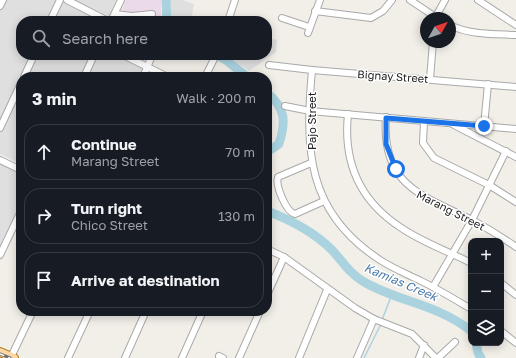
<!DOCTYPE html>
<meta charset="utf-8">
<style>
body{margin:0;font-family:"Golos Text",sans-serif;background:#20242c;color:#f1f3f6}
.controls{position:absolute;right:12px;bottom:12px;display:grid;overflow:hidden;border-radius:8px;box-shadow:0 2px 10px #0003}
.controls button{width:36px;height:36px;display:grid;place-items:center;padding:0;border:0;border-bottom:1px solid #363941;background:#171b24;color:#f1f3f6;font:20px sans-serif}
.compass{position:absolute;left:420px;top:12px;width:36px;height:36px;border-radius:50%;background:#171b24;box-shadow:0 2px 10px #0003;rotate:50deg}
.stop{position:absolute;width:12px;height:12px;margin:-9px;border:3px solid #1a73e8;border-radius:50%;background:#fff}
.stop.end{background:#1a73e8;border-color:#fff;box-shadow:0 1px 4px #0008}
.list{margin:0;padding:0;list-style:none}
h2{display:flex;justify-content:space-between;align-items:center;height:52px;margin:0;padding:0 16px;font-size:17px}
h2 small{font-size:13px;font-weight:400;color:#9ea1a6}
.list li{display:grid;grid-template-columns:26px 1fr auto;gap:12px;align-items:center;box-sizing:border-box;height:56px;margin:0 8px 8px;padding:0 8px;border:1px solid #363941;border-radius:16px}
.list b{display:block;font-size:15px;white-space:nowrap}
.list p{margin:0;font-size:13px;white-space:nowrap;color:#9ea1a6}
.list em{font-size:13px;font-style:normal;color:#9ea1a6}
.icon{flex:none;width:22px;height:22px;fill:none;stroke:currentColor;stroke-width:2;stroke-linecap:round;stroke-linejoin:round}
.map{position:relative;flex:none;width:516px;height:358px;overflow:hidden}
.search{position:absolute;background:#171b24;box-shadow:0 2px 10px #0003;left:16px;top:16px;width:256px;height:44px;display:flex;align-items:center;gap:10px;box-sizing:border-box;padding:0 14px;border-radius:16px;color:#9ea1a6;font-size:15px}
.panel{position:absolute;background:#171b24;box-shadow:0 2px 10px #0003;left:16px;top:72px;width:256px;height:244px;border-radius:16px}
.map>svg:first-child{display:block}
</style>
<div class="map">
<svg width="516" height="358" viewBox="0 0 516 358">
<rect width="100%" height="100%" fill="#f2efe9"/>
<g fill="#e0dfdf">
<path d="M4,0H57L47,21H21V55H31L0,121V10Z"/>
<path d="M73,0H116L109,16Z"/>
<path d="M167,0H183L194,4L191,21H169L166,7Z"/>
<path d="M60,1L101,21H51Z"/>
<path d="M267,38L277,40L276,52L249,71L226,55H267Z"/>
<path d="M36,55H90L80,77H26Z"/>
<path d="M96,55H117L144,69L140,77H86Z"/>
<path d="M21,88V164L0,154V134Z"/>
<path d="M0,163L21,173V206L0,251Z"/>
</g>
<path fill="#ebdbe8" d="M126,0H161V21H117Z"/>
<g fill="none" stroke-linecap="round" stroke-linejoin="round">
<g stroke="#aad3df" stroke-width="1.5">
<path d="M382,320L392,294"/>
<path d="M364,358L381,324"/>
</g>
<g stroke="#aad3df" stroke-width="9">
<path d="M166,0L167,21"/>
<path d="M216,55L226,60L247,77"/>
<path d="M267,93C286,108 286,122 279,144L267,152"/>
<path d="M267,211C291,220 314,232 332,250C344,263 348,272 364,282C399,302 437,304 471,331"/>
<path d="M476,343L478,353L481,358"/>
</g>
<g stroke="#a9a9a9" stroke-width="8">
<g id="minor">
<path d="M67,0L108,21"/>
<path d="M410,0L437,18"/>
<path d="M478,0L516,25"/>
<path d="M0,6L3,0"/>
<path d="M315,11L371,18L383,11L392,0"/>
<path d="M115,14L132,16L152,14"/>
<path d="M282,18L309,27"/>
<path d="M435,18L445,0"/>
<path d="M50,21L60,0"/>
<path d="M111,21L121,0"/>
<path d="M228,21L235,0"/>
<path d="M450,25C469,35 495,34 516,35"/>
<path d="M308,33L320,0"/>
<path d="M123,55L168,77"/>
<path d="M269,65L312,70L516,87"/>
<path d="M312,70C305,149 306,212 380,260C392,268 407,274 421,281C438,289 454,299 471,309"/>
<path d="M24,77L34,55"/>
<path d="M84,77L94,55"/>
<path d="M143,77L151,58"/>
<path d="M205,77L216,55"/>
<path d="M430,79L433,42"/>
<path d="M285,106L310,111L516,129"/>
<path d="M348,114C343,162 359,200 400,227C421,242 448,251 471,263"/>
<path d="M386,117C381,185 421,195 472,220C487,228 502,237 516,247"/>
<path d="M424,121L423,143L434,158L489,185L516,202"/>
<path d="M454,125L516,157"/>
<path d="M484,126L488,84"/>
<path d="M0,128L21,83"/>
<path d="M0,160L21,170"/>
<path d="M311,163L278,177C275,185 286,212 295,214L324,201"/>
<path d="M267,249L284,257L355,308L374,319L412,334L436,358"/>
<path d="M0,255L21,211"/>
<path d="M501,283L516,295"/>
<path d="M433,287L472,220L506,151"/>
<path d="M267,295L284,257"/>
<path d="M501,331L516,343"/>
<path d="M219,356L223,358"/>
<path d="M11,357L33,311"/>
<path d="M68,358L90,311"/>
<path d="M125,358L146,311"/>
<path d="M182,358L203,311"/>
<path d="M239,358L260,311"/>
<path d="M299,358L327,290"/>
<path d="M357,358L374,319"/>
<path d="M419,358L424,345"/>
<path d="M438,358L455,342"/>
</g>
</g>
<g stroke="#a06b00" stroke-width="10">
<path id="major" d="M0,352L14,358"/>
</g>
<use href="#minor" stroke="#fff" stroke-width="6"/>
<use href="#major" stroke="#fcd6a4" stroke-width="8"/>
<g stroke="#707070" stroke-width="3">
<path id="rail" d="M0,354L10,358"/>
</g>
<use href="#rail" stroke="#fff" stroke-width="1.5" stroke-dasharray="4.5" stroke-linecap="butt"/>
</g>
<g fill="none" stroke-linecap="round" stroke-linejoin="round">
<path stroke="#1a73e8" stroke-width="5" d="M396,169L386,144V118L484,126"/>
</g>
<g text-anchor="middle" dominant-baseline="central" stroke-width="3" stroke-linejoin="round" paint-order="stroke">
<g font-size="11" fill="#222" stroke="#fff">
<text transform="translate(393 76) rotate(4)">Bignay Street</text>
<text transform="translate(311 121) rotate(-90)">Pajo Street</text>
<text transform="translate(451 210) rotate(27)">Marang Street</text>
</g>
<g font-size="12" font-style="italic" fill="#4a7aab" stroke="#fff">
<text transform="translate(401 282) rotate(23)">Kamias Creek</text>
</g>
</g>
</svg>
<div class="controls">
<button>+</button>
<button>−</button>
<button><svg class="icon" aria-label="layers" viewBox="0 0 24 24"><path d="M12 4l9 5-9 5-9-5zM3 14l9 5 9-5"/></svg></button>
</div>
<svg class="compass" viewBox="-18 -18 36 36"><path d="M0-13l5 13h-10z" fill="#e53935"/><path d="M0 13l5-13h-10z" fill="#9ea1a6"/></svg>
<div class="stop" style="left:396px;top:169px"></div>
<div class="stop end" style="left:484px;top:126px"></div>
<div class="search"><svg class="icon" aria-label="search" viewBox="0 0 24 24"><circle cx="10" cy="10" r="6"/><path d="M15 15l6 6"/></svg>Search here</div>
<section class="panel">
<h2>3 min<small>Walk · 200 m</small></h2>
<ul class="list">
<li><svg class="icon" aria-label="ahead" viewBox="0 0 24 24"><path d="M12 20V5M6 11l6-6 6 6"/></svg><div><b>Continue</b><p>Marang Street</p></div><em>70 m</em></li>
<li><svg class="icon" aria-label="right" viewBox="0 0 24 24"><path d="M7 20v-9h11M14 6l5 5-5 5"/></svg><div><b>Turn right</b><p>Chico Street</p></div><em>130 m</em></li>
<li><svg class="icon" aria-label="arrive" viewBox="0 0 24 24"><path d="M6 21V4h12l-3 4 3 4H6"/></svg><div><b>Arrive at destination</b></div></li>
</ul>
</section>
</div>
